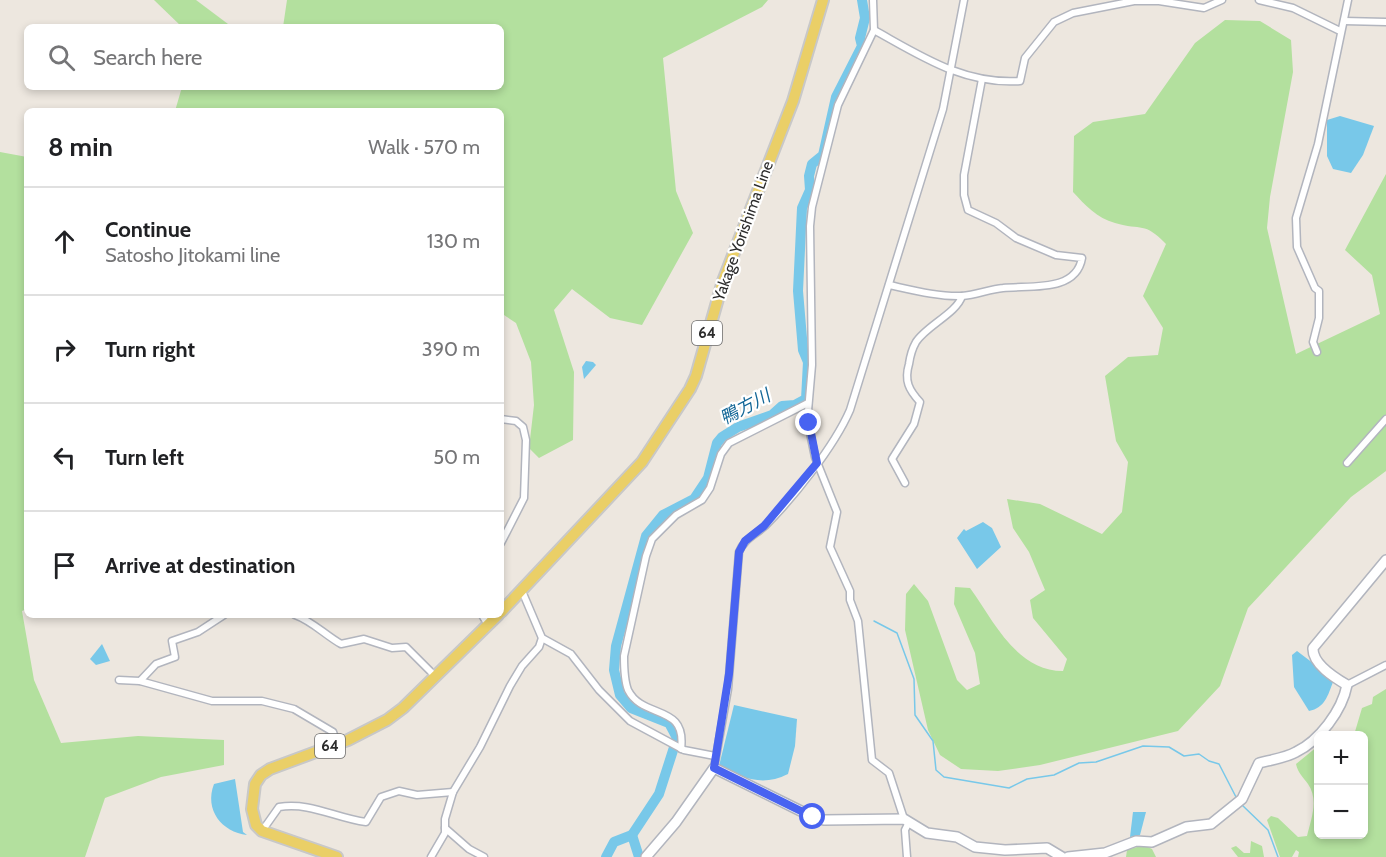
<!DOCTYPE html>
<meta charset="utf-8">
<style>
body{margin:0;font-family:Cabin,"Noto Sans JP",sans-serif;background:#f2f2f2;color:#202124}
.controls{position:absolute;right:18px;bottom:18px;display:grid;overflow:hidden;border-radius:9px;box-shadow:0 3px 9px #0003}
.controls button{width:54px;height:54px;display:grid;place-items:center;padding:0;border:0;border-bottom:2px solid #e0e0e0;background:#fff;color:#202124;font:30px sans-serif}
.stop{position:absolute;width:18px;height:18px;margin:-14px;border:4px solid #4863f1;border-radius:50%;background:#fff}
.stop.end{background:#4863f1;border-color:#fff;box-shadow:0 2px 6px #0008}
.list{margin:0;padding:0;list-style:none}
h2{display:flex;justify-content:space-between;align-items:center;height:78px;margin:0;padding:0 24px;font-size:26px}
h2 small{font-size:20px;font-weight:400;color:#757577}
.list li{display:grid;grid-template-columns:39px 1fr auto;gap:18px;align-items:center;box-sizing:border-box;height:108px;padding:0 24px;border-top:2px solid #e0e0e0}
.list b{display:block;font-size:22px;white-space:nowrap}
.list p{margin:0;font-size:20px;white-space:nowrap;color:#757577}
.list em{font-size:20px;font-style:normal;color:#757577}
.icon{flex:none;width:33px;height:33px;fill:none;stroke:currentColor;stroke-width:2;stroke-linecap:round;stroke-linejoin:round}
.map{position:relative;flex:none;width:1386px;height:857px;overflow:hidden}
.search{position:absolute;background:#fff;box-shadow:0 3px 9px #0003;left:24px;top:24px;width:480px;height:66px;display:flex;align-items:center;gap:15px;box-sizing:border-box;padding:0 21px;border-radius:9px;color:#757577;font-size:22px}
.panel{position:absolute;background:#fff;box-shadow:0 3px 9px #0003;left:24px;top:108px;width:480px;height:510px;border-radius:9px}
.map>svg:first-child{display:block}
</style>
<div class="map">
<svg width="1386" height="857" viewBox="0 0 1386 857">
<rect width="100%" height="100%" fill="#ede7df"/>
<g fill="#b3e09e">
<path d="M154,0H196L232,27H182Z"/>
<path d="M287,0H768L762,7L663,58L676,191L693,233L642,325L610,318L572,289L554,310L574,372L573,440L539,458L529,448L534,405L531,362L516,323L501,313V111H175L182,87H501V27H283Z"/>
<path d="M1225,20L1260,21L1291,40L1293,72L1270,197L1267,228L1296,354L1380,314L1372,275L1345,250L1386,174V471L1351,497L1248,608L1220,686L1178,731L1040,765L998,771L961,769L940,755L928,730L905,630L906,594L914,584L928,601L957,680L967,690L980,684L975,653L954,604L955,587L970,588C994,621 1016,671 1063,671L1067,659L1033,618L1030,600L1045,590L1029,552L1013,528L1007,499L1040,504L1102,534L1122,512L1128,462L1116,441L1105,376L1128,357L1158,355L1163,328L1143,296L1166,244C1144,221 1142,231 1115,223C1097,218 1085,205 1073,192L1074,136L1093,122L1145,114L1195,43Z"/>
<path d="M0,152L27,157V609L22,611L34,680L61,743L138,736L224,740V765L161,777L105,798L85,857H0Z"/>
<path d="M1386,689V857H1298L1299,852L1296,850L1292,857H1280L1267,820L1271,816L1278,818L1298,837L1307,836C1311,819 1319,800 1308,784C1303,777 1298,773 1296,764L1318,746V834H1364V736L1354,735L1362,708L1372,704L1373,697Z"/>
<path d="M1251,841L1262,846L1264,857H1238L1231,848L1236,846L1244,853H1250Z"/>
<path d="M1144,845L1152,849L1156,857H1126L1127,850Z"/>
</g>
<g fill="#78c8e9">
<path d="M1340,116L1374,126L1363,155L1351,173L1333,169L1327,156V120Z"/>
<path d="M586,361L593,362L596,365L584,379L582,367Z"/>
<path d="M983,522L992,528L1001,547L977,569L957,538L964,529L966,531Z"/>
<path d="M102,644L110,661L96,665L90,659Z"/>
<path d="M1297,651L1326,673L1333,682C1328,695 1325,708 1309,711L1294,687L1292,655Z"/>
<path d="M734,705L797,719L795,746L788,774C762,787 743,778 719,766Z"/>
<path d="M235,779L243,832L247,835C222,832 204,810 214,784Z"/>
<path d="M1133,812H1146L1140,835L1130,837Z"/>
</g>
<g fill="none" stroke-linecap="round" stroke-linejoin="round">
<g stroke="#78c8e9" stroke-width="1.5">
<path d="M828,546L831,528"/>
<path d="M874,621L897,633L914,679L915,715L933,741L936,770L944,777L1009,788L1027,779L1054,775L1079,763L1096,762L1143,746L1169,747L1184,756L1199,754L1209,761L1219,764L1237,799"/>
<path d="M1242,805L1268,830L1278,857"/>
</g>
<g stroke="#78c8e9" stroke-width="10">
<path d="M632,835L659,794L677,738L669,723L631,708L620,695L614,670L616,646L646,536L663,515L694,499L708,478L717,443L722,437L738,427L772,415L782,406L795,405L806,399L808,362L803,350L798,291L802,208L810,190L809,176L812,164L823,155L836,97L862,46L860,38L865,18L862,0"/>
<path d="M632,835L639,857"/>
<path d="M606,857L614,842L632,835"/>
</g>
<g stroke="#b2b5be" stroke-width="9">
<g id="street">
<path d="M873,0L874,30L838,105L812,207L810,226L812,365L808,411L810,433L815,457L837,512L830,547L850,591V600L858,621L872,760L889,773L904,819"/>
<path d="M1259,0L1293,8L1340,31"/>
<path d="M1344,21L1386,22"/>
<path d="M874,30C921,56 964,85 1020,81L1025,58L1054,22L1073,13L1134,1H1159L1204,8L1222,0"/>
<path d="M889,285C912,290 939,297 962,296C976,295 990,289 1003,288C1029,285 1076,293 1082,258L1056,255L1016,238L996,223L968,210L964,195V175L982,79"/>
<path d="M1317,352L1313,342L1319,318V291L1315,288L1297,247L1296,218L1318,144L1348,0"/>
<path d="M501,419L516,421L523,427L526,440L524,498L501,543"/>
<path d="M1347,463L1386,419"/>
<path d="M905,483L892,459L914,424L920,402C909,390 904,381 909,364C910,357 912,349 916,342C926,326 957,313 962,296"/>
<path d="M522,591L542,638L571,654L599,690L630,721L684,750L715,756"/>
<path d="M295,615C312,621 325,635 341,644L364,639L392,648L406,647L436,677"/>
<path d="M482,615L488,625"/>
<path d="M119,680L140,681L156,664L175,657L172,641L198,632L224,615"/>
<path d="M140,681L212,701H262L294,709L333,732L337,744"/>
<path d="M1347,685L1386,665"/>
<path d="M681,749C687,703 643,720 628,690C624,680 624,667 624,656L646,556L652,539L676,515L702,500L710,488L721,454L729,443L808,403"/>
<path d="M714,768L728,689L739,552C744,539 755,535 765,526C793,498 834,447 850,410L943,109L964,0"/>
<path d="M445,828L469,849L484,857"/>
<path d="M262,831L279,807C311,802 335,818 366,822L381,797L399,791L417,795L453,792"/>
<path d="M431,857L445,833V819L453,792L480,747L510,686L522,666L539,647L542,638"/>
<path d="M907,857L905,830L908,824"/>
</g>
</g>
<g stroke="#b2b5be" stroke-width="12">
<g id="secondary">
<path d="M646,857L676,822L714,768L813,817L824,820L904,819L927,833L957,837L975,847L1005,850L1047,848L1062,857"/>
<path d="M1068,857L1105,853L1136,841L1152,842L1186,827L1211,824L1242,799L1259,763C1271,760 1285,758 1296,752C1319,741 1342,711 1347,685C1335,678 1312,664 1313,648L1386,560"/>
</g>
</g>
<g stroke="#c8c8c8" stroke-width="14">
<g id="primary">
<path d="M501,612L642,462L690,389L696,376L723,281L793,101L823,0"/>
<path d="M337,857L262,831L256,825L252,809L255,784L261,775L270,769L348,740L387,720L403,708L498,615"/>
</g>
</g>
<use href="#street" stroke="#fff" stroke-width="6"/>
<use href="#secondary" stroke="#fff" stroke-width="9"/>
<use href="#primary" stroke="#eacf67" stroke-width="10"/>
</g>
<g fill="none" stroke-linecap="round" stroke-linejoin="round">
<path stroke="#4863f1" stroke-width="8" d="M809,423L817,463L764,526L745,541L739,552L729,674L714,768L813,817"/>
</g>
<g text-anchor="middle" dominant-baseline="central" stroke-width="4.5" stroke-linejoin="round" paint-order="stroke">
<g fill="#fff" stroke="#6b6b6b" stroke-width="1.5">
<rect x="692" y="321" width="30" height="24" rx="4.5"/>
<rect x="315" y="734" width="30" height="24" rx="4.5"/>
</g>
<g font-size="15" font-weight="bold" fill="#2c2c2c">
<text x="707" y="333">64</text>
<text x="330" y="746">64</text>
</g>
<g font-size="16" fill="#2c2c2c" stroke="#fff">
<text transform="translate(743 231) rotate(-70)">Yakage Yorishima Line</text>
</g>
<g font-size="18" font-style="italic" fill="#146797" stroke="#fff">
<text transform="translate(745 407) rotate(-28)">鴨方川</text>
</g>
</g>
</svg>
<div class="controls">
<button>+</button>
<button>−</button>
</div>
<div class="stop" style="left:813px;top:817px"></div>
<div class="stop end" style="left:809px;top:423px"></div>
<div class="search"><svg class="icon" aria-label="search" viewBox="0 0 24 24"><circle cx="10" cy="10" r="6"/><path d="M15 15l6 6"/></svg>Search here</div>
<section class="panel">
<h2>8 min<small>Walk · 570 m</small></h2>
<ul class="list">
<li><svg class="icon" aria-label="ahead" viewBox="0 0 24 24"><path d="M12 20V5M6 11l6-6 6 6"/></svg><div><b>Continue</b><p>Satosho Jitokami line</p></div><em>130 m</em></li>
<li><svg class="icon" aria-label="right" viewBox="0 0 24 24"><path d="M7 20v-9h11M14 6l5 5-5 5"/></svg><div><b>Turn right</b></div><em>390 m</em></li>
<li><svg class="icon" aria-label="left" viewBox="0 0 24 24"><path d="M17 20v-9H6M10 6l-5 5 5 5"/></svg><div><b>Turn left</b></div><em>50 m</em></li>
<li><svg class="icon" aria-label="arrive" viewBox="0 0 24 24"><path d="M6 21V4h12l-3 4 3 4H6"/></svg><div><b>Arrive at destination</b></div></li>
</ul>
</section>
</div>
